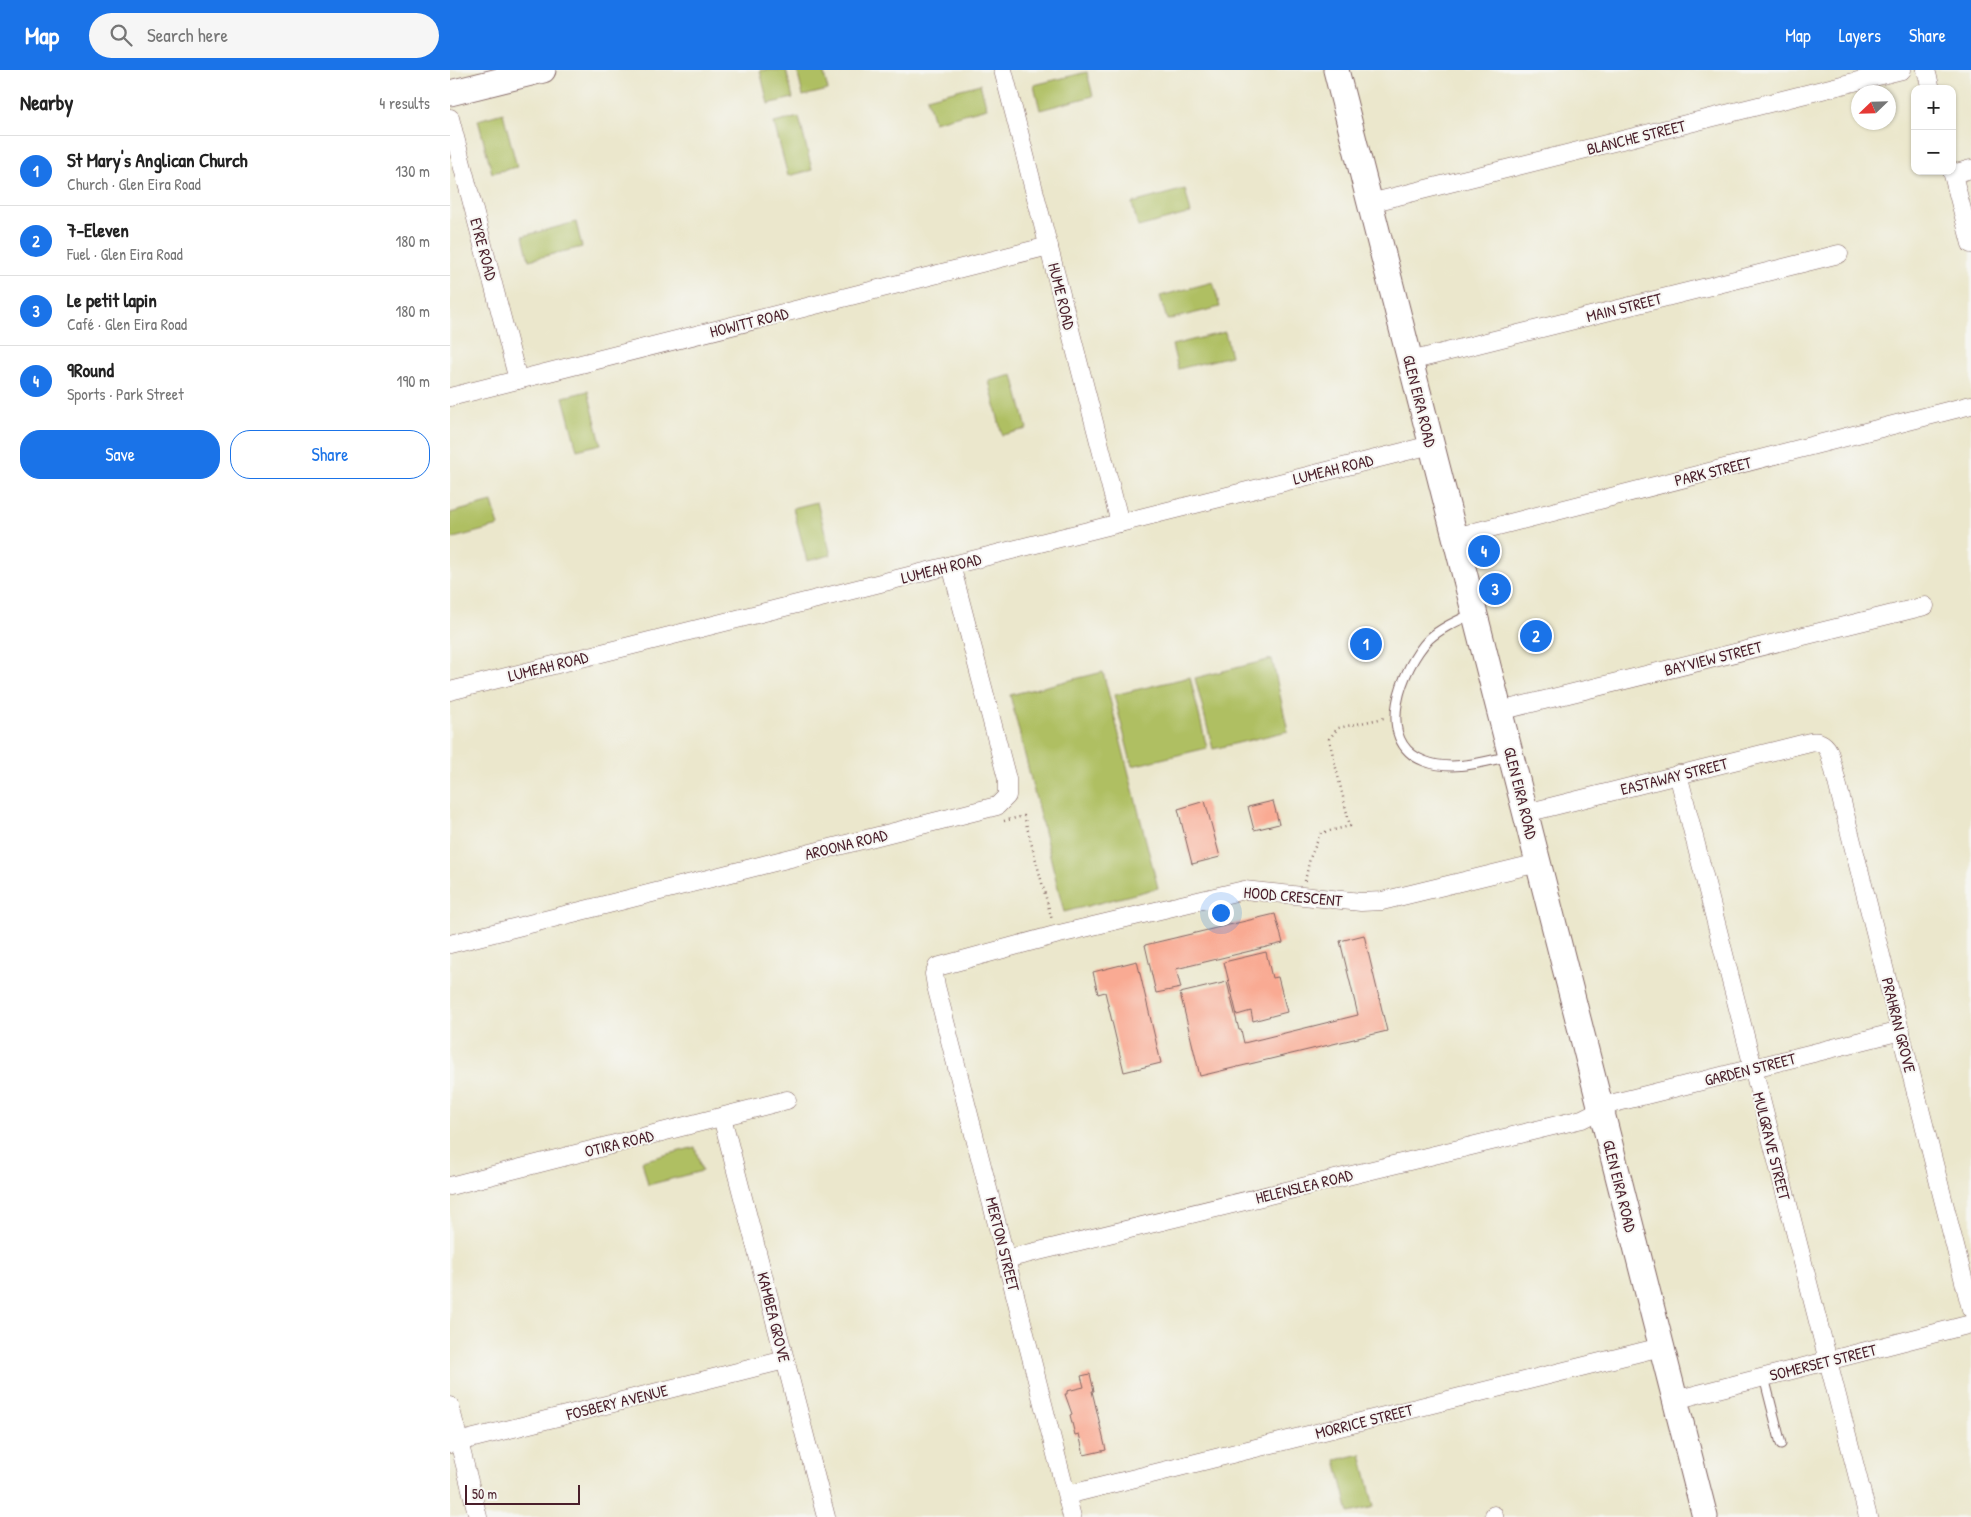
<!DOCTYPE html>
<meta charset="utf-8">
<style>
body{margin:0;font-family:"Patrick Hand",sans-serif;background:#f6f6f6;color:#222}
.controls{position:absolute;right:15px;top:15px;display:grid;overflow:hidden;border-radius:10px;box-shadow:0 1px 4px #0004}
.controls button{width:45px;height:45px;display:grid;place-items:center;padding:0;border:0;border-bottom:1px solid #e0e0e0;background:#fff;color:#222;font:25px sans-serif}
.compass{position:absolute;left:1401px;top:15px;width:45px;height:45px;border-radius:50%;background:#fff;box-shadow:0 1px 4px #0004;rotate:247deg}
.scale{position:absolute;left:15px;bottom:12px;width:115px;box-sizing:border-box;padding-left:5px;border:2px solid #4a1f2b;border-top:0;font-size:14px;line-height:18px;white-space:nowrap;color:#4a1f2b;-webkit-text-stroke:4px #f6f6f2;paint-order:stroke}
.you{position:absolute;left:770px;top:842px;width:18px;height:18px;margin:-12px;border:4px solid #fff;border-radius:50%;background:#1a73e8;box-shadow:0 0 0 8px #1a73e833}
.badge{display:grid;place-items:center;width:32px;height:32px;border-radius:50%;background:#1a73e8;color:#fff;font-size:16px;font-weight:700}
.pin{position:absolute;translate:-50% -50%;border:2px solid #fff;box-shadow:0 1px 5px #0006}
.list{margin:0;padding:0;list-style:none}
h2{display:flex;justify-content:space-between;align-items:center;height:65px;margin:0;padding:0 20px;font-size:21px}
h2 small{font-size:16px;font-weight:400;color:#767676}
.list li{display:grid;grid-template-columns:32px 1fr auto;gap:15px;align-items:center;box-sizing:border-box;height:70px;padding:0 20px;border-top:1px solid #e0e0e0}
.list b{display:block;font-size:19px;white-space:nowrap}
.list p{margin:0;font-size:16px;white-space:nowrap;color:#767676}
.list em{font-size:16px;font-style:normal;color:#767676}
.actions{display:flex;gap:10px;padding:15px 20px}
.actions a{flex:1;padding:11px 0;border:1px solid #1a73e8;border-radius:20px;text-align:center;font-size:18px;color:#1a73e8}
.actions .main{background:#1a73e8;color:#fff}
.icon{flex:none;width:28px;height:28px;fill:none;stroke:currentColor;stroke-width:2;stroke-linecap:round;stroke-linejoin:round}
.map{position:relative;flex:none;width:1521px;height:1447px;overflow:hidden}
header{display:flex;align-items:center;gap:30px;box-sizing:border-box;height:70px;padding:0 25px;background:#1a73e8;color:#fff}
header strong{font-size:24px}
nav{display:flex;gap:28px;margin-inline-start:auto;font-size:18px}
.search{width:350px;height:45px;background:#f6f6f6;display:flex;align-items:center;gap:12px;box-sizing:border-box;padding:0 18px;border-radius:28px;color:#767676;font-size:19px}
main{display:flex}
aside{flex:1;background:#fff}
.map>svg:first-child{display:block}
</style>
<header>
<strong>Map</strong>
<div class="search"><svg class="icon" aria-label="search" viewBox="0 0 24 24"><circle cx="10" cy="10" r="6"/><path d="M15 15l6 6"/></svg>Search here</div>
<nav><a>Map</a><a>Layers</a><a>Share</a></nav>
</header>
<main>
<aside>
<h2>Nearby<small>4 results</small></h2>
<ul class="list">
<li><span class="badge">1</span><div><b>St Mary's Anglican Church</b><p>Church · Glen Eira Road</p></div><em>130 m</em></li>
<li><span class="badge">2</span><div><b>7-Eleven</b><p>Fuel · Glen Eira Road</p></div><em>180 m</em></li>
<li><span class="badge">3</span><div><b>Le petit lapin</b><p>Café · Glen Eira Road</p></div><em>180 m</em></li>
<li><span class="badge">4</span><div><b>9Round</b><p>Sports · Park Street</p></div><em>190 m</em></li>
</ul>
<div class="actions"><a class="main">Save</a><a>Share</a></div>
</aside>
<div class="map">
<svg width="1521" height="1447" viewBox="0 0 1521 1447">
<rect width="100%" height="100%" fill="#f6f6f2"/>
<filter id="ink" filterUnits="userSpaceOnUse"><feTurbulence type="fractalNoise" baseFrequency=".02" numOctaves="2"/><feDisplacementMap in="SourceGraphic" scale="10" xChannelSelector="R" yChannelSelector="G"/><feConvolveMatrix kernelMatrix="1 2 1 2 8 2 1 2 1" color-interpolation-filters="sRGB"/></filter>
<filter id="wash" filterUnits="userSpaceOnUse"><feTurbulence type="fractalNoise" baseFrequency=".0096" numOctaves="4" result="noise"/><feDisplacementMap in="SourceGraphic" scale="20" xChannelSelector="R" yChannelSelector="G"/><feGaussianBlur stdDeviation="1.12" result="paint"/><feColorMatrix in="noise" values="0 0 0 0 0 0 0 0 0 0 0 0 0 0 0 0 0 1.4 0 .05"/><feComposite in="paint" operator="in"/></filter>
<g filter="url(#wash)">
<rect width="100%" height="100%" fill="#ebe7cc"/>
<g fill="#afbf62" stroke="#7c6f46">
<path d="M310,0H336L343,28L318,34Z"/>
<path d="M347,0H373L378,20L353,26Z"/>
<path d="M637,2L643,26L590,40L584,15Z"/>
<path d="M530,14L537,38L484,52L477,28Z"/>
<path d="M53,43L67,97L42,103L28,50Z"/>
<path d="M349,47L362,100L338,106L324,53Z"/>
<path d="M735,119L741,143L688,157L682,133Z"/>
<path d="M126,152L132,177L79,190L73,166Z"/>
<path d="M763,212L770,237L717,250L710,226Z"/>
<path d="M775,262L781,286L728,299L722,275Z"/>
<path d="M563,305L577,359L552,365L539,311Z"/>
<path d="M138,321L151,374L127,380L113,327Z"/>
<path d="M42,432L49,456L0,469V443Z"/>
<path d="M367,432L381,485L357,491L343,438Z"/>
<path d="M822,589L838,661L763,679L745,608Z"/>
<path d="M653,602L708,818L614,842L560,625Z"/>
<path d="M740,607L757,678L682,696L664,625Z"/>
<path d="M245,1077L252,1101L198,1115L192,1091Z"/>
<path d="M911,1384L924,1437L899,1443L886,1390Z"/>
</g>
<g id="blocks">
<g fill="#f9aa93">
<path d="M755,731L770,787L742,794L728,739Z"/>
<path d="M823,731L829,754L804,760L798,737Z"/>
<path d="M825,844L833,873L726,899L731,918L706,923L695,875Z"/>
<path d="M914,865L937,961L750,1006L730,923L777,912L789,960H791L794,973L908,945L890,871Z"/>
<path d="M816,882L822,908L828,907L837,942L803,951L801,941L787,945L774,892Z"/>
<path d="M687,891L711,993L674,1002L655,922L648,924L643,902Z"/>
<path d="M640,1304L644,1321H642L656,1380L634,1385L629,1364L625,1365L620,1345L622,1344L615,1324H617V1321L634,1317L631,1306Z"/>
</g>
</g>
</g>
<g filter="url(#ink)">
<use href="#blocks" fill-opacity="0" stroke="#826563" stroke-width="1"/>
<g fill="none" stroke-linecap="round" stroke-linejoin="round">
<g stroke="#826563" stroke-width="11">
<g id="lane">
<path d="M1022,544C1007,551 991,558 979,569C952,597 923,671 974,691C1002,702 1032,692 1060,686"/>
<path d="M1314,1307L1331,1374"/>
</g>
</g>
<g stroke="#826563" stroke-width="19">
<g id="street">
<path d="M553,0L670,453"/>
<path d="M1476,0L1481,19"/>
<path d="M0,48L68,310"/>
<path d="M1502,101L1521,174"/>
<path d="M1503,104L1521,99"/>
<path d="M920,133L1452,0"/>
<path d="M960,291L1389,184"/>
<path d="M0,327L599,176"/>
<path d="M1005,467L1521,335"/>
<path d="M0,621L981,375"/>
<path d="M1050,641L1475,536"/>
<path d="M1228,704L1418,1447"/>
<path d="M1076,743L1360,672C1370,670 1377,675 1380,685L1521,1239"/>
<path d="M0,874L547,736L557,726V709L501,495"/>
<path d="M272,1047L376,1447"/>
<path d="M0,1116L337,1030"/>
<path d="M556,1189L1132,1049L1164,1033L1451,961"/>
<path d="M1225,1330L1521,1254"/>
<path d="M0,1336L28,1447"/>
<path d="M0,1374L335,1290"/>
<path d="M617,1425L1211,1277"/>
<path d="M1044,1445V1447"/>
<path d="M622,1447L486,916L484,904L487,897L605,865L794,820L911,832L932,831L1088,793"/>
</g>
</g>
<g stroke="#826563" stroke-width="27">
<g id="secondary">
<path d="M886,0L1255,1447"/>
<path d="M0,23L93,0"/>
</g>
</g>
<g stroke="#826563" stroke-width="2.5" stroke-dasharray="1 4" stroke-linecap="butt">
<path d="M554,751L574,746L602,850"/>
<path d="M855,811L860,788L871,763L900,756L879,669L888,658L934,648"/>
</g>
<use href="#lane" stroke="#fff" stroke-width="9"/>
<use href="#street" stroke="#fff" stroke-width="18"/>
<use href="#secondary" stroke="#fff" stroke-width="25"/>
</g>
</g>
<g text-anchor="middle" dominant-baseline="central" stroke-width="4" stroke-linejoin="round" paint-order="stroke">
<g font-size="16" fill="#4a1f2b" stroke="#f6f6f2">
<text transform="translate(1186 67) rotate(-14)">BLANCHE STREET</text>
<text transform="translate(34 179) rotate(75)">EYRE ROAD</text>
<text transform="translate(612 226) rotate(76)">HUME ROAD</text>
<text transform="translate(1174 237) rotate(-14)">MAIN STREET</text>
<text transform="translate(299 252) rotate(-14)">HOWITT ROAD</text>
<text transform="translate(970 331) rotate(76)">GLEN EIRA ROAD</text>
<text transform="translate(883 399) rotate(-14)">LUMEAH ROAD</text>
<text transform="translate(1263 401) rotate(-14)">PARK STREET</text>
<text transform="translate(491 498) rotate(-14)">LUMEAH ROAD</text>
<text transform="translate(1263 588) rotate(-14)">BAYVIEW STREET</text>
<text transform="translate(98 596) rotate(-14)">LUMEAH ROAD</text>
<text transform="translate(1224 706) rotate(-14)">EASTAWAY STREET</text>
<text transform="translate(1071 723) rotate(76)">GLEN EIRA ROAD</text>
<text transform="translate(396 774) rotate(-14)">AROONA ROAD</text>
<text transform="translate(843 826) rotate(5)">HOOD CRESCENT</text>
<text transform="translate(1449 955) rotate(76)">PRAHRAN GROVE</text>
<text transform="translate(1300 999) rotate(-14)">GARDEN STREET</text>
<text transform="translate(169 1073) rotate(-14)">OTIRA ROAD</text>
<text transform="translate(1322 1076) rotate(76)">MULGRAVE STREET</text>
<text transform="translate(854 1116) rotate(-14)">HELENSLEA ROAD</text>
<text transform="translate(1170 1116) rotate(76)">GLEN EIRA ROAD</text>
<text transform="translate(553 1174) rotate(76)">MERTON STREET</text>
<text transform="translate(324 1247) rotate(76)">KAMBEA GROVE</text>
<text transform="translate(1373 1292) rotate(-14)">SOMERSET STREET</text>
<text transform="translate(167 1332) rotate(-14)">FOSBERY AVENUE</text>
<text transform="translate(914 1351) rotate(-14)">MORRICE STREET</text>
</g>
</g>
</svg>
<div class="controls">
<button>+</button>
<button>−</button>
</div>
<svg class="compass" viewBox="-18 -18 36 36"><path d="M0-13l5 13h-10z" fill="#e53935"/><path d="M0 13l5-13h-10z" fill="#767676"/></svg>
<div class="scale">50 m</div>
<div class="you"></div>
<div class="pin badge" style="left:916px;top:574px">1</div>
<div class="pin badge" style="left:1086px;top:566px">2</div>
<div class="pin badge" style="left:1045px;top:519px">3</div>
<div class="pin badge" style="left:1034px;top:481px">4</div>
</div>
</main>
